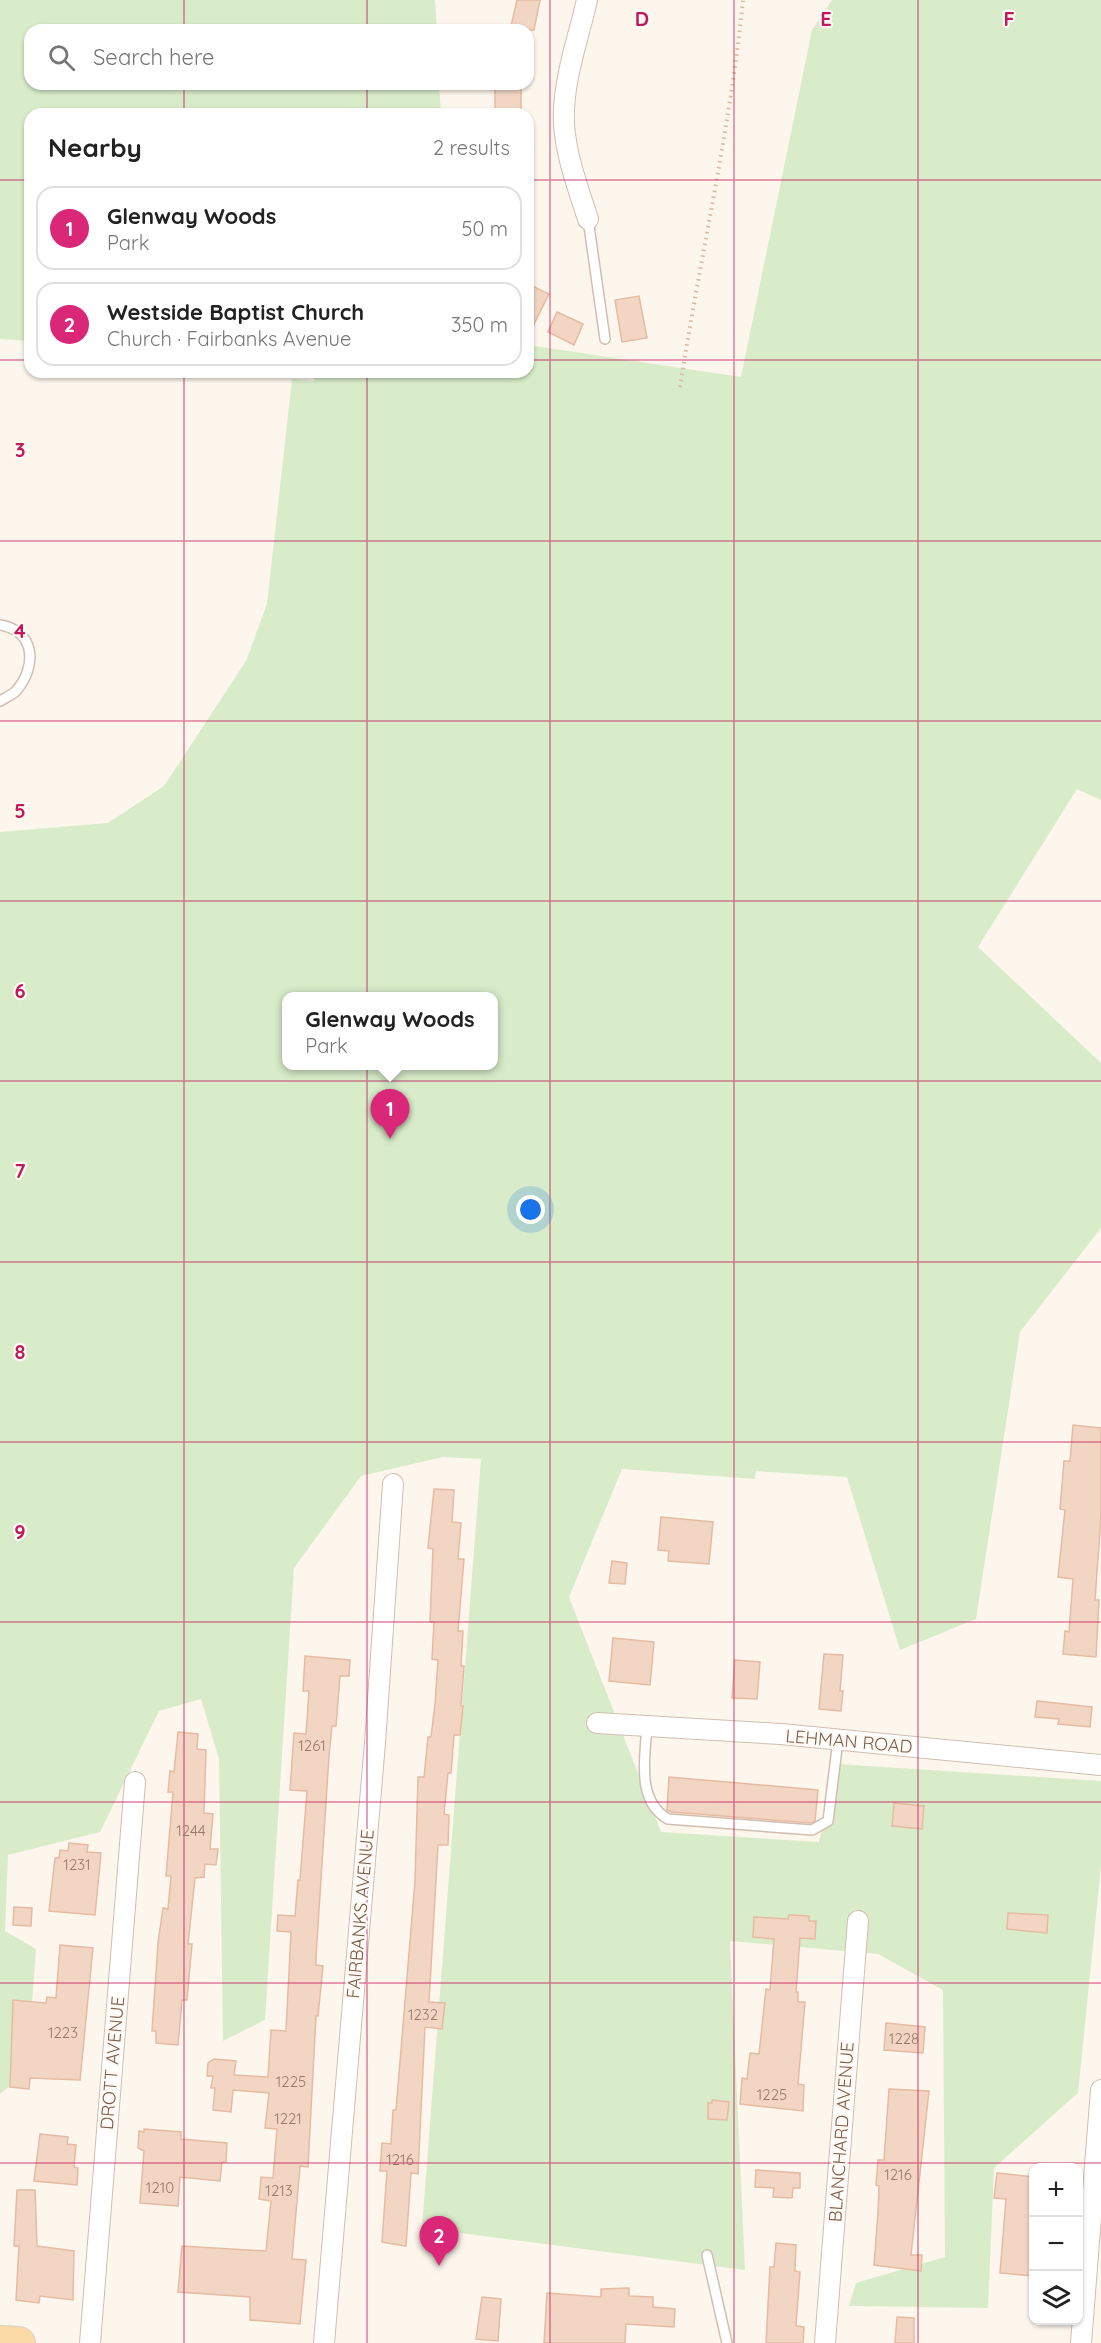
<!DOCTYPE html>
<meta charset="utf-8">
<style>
body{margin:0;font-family:Quicksand,sans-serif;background:#f6f6f6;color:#222}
.controls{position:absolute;right:18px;bottom:18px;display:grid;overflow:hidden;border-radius:12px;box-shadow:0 2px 4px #0004}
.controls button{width:54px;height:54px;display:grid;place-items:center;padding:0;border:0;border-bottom:2px solid #e0e0e0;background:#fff;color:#222;font:30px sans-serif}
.you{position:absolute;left:531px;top:1210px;width:21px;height:21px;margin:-15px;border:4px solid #fff;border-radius:50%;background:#1a73e8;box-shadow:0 0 0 9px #1a73e833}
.badge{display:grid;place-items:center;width:39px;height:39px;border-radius:50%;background:#db2777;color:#fff;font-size:20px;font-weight:700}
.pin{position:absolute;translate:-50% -50px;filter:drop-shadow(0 2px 3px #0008)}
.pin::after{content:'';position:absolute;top:32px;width:21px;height:18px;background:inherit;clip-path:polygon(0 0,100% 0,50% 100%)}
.popup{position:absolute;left:282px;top:992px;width:216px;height:78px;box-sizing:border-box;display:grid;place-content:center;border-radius:12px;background:#fff;filter:drop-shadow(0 2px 4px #0005);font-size:20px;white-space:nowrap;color:#767676}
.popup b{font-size:22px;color:#222}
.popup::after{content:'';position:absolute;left:50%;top:100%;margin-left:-12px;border:12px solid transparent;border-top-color:#fff}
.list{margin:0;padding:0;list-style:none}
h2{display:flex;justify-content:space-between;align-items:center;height:78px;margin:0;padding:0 24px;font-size:26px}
h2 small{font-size:20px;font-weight:400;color:#767676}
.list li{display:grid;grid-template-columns:39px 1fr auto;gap:18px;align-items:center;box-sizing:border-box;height:84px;margin:0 12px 12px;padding:0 12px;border:2px solid #e0e0e0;border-radius:18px}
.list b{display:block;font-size:22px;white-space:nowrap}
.list p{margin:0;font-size:20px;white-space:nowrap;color:#767676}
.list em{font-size:20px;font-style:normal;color:#767676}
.icon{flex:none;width:33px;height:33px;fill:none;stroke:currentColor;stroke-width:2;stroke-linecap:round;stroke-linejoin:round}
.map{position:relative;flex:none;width:1101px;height:2343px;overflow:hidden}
.search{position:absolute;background:#fff;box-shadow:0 2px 4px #0004;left:24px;top:24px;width:510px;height:66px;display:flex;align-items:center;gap:15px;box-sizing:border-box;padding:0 21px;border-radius:18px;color:#767676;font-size:22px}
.panel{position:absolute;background:#fff;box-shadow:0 2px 4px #0004;left:24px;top:108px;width:510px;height:270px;border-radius:18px}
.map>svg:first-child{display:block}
</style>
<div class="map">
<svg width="1101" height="2343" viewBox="0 0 1101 2343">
<rect width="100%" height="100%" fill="#fdf6ec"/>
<g fill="#d8ecc9" fill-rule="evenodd">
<path d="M0,0H435L437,30H30V84H439L441,114H30V341L0,339Z"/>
<path d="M832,0H1101V800L1077,789L978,947L1101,1063V1228L1020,1332L976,1619L900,1650L847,1477L756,1471L755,1479L622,1469L569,1597L661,1832L819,1842L837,1764L1101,1781V1866L1078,2093L994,2168L988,2308L849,2306L856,2283L945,2257L943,1990L878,1954L730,1941L745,2270L422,2228L481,1459L443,1457L361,1476L294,1568L265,2020L223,2041L219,1759L201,1699L159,1711L100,1832L8,1855L5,1931L36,1949L27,2072L0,2094V832L108,823L164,786L246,661L267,604L292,379L314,381L315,372H528V345L741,377L812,30ZM286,996H494V1066H286Z"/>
</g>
<g fill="#f3d5c3" stroke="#e6bba3" stroke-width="1.5">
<path d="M517,0H540L534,30H510Z"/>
<rect x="495" y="87" width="26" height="27"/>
<path d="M528,284L549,294L528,336Z"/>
<path d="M639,296L647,338L622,342L615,300Z"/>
<path d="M557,312L583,324L574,345L548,332Z"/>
<path d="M1073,1425L1101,1428V1517L1095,1600H1099L1096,1657L1063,1654L1065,1631L1069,1632L1073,1579L1058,1577L1065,1510L1060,1509L1064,1461H1070Z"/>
<path d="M434,1489L454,1490L452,1522L461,1523L458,1559H464L458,1631H463L461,1666H464L461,1706H463L460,1735H454L451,1773H448L444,1814L449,1815L448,1845H438L429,2002L445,2003L442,2029L425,2027L418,2174L411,2173L406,2246L382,2242L387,2171H380L382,2143L391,2144L393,2110H396L415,1881L418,1777H424L428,1737H431L435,1704L438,1660L432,1659L434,1622H430L433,1549L428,1548Z"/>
<path d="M661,1517L713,1522L709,1564L668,1561L669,1551L658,1550Z"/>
<path d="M612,1561L627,1563L625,1584L609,1583Z"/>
<path d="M613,1638L654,1642L650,1685L609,1681Z"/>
<path d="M824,1654L843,1655L840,1691H843L841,1711L819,1709Z"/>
<path d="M305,1656L350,1660L349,1676H340L336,1726H332L329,1756L316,1956V1965L323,1966L318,2016H316L308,2167L300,2166L292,2259L306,2260L300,2324L250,2320V2297L178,2292L182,2246L266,2251L271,2201L259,2199L261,2177L273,2178L277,2129L265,2128L269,2093L233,2090L231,2112L213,2110L215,2088H211L213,2076H207L208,2063L214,2059L236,2061L234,2075L268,2077L271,2030L286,2031L291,1932L277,1931L278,1915L295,1916L298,1880H300L307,1791L290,1790L294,1733L306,1734L309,1691H303Z"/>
<path d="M735,1660L760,1662L757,1699L732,1698Z"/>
<path d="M1037,1701L1092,1707L1090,1727L1058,1724L1059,1719L1035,1717Z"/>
<path d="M178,1732L198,1734L197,1749L206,1750L204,1813L213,1814L210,1849H218L216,1865L205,1864L204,1877L195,1878L188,1944H192L187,2000H182L178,2045L156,2043V2031H152L158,1943L163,1908L168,1909L171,1876H166L173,1792H168L170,1771L174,1772Z"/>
<path d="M669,1777L818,1790L815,1821L811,1823L671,1812L667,1810Z"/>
<path d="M894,1803L924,1806L922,1829L892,1826Z"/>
<path d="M69,1843L88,1845L87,1852L101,1853L95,1915L49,1911L55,1858H59L60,1850L68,1851Z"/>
<path d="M14,1907L32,1908L31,1926L13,1925Z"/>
<path d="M1008,1913L1048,1915L1047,1933L1007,1929Z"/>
<path d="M789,1915L809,1916V1921H816L815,1939L800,1938L796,1992H798V2002H805L798,2084L804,2085L803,2111L740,2104L742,2078L747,2079L750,2053L759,2054L766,1989L770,1990L774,1939L753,1937L754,1917L788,1919Z"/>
<path d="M60,1945L93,1948L80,2080L30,2078L29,2089L10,2087L13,2000L46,2003L47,1997L56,1998Z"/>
<path d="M886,2023L925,2027L923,2053L884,2050Z"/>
<path d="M889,2089L929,2091L911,2255H922L921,2271L874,2265L878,2212L879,2186L876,2185L878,2160H884Z"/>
<path d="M712,2100L729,2102L727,2120L708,2119V2103H712Z"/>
<path d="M144,2129L181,2132V2139L227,2143L226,2162H222L220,2181L180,2177L178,2206L140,2203L144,2151L138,2148L139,2131L144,2132Z"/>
<path d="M40,2134L68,2137L67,2144L76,2145L74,2167L78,2168L77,2185L34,2181Z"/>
<path d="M756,2170L800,2173V2188H793L792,2198L773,2197L774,2188L755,2187Z"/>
<path d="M997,2173L1034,2177V2276L1000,2273L1006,2199L994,2198Z"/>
<path d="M17,2190H35L37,2246L74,2251L73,2300L40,2296L39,2303L16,2300L19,2246H14Z"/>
<path d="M776,2243L796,2245L795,2271L800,2272L796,2326L804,2327L803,2343H766L770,2267H774Z"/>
<path d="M629,2288V2296L653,2297V2307L675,2309L674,2327L626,2324L625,2343H544L547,2293L601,2297V2289Z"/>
<path d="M482,2297L501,2299L498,2341L476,2339Z"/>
<path d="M897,2317L914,2318V2343H895Z"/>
</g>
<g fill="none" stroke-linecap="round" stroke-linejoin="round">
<g stroke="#d1beb0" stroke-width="12">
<g id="service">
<path d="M588,219L605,339"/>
<path d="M0,625C36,631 37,667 16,691C12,695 5,698 0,701"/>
<path d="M647,1726C645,1757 636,1801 668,1819L812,1830L828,1821L838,1740"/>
<path d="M707,2255L727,2343"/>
</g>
</g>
<g stroke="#d1beb0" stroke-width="22">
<g id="minor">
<path d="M587,0C578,40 562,82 564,124C566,156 578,188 588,219"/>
<path d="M597,1723L781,1734L1101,1765"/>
<path d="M90,2343L135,1782"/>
<path d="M324,2343L375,1743L393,1484"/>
<path d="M825,2343L858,1921"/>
<path d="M1081,2343L1101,2090"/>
</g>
</g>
<g stroke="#dad1cd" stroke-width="34">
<path id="primary" d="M0,2342L19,2343"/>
</g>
<path stroke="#d9b8a5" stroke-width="4" stroke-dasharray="1.5 4.5" stroke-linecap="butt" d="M680,387C700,258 730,130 743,0"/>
<use href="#service" stroke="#fff" stroke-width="9"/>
<use href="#minor" stroke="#fff" stroke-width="20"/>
<use href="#primary" stroke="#fbd9a5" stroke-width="32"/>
</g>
<path fill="none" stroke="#c2185b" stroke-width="1.5" stroke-opacity="0.55" d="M184,0V30M367,0V30M550,0V2343M734,0V2343M918,0V2343M184,84V114M367,84V114M0,180H30M528,180H1101M0,360H30M528,360H1101M184,372V2343M367,372V2343M0,541H1101M0,721H1101M0,901H1101M0,1081H1101M0,1262H1101M0,1442H1101M0,1622H1101M0,1802H1101M0,1983H1101M0,2163H1101"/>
<g text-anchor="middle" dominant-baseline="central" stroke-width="4.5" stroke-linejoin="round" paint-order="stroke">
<g font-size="15" fill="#987a6a">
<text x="312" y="1745">1261</text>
<text x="191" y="1830">1244</text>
<text x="77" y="1864">1231</text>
<text x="423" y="2014">1232</text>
<text x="63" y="2032">1223</text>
<text x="904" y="2038">1228</text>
<text x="291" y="2081">1225</text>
<text x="772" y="2094">1225</text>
<text x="288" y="2118">1221</text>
<text x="400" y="2159">1216</text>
<text x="898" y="2174">1216</text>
<text x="160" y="2187">1210</text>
<text x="279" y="2190">1213</text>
</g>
<g font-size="18" fill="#7a5c4d" stroke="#fffaf3">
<text transform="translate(849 1741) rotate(5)">LEHMAN ROAD</text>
<text transform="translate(360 1914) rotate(-85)">FAIRBANKS AVENUE</text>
<text transform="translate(112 2063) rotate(-85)">DROTT AVENUE</text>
<text transform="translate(841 2132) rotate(-86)">BLANCHARD AVENUE</text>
</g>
</g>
<g font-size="20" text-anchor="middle" font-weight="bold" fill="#c2185b" stroke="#fffaf3" stroke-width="4.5" stroke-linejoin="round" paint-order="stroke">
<text x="642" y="26">D</text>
<text x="826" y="26">E</text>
<text x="1009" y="26">F</text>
<text x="20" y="457">3</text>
<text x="20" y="638">4</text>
<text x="20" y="818">5</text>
<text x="20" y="998">6</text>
<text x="20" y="1178">7</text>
<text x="20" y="1359">8</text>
<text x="20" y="1539">9</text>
</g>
</svg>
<div class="controls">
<button>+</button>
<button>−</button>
<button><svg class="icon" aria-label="layers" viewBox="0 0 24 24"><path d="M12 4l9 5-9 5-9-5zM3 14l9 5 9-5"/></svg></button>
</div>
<div class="you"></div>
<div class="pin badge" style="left:390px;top:1139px">1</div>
<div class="popup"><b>Glenway Woods</b>Park</div>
<div class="pin badge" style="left:439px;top:2266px">2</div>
<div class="search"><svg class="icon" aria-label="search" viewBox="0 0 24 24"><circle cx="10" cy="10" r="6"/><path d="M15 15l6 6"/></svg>Search here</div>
<section class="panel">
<h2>Nearby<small>2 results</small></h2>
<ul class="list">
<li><span class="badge">1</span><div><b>Glenway Woods</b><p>Park</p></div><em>50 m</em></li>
<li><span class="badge">2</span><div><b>Westside Baptist Church</b><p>Church · Fairbanks Avenue</p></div><em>350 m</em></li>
</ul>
</section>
</div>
